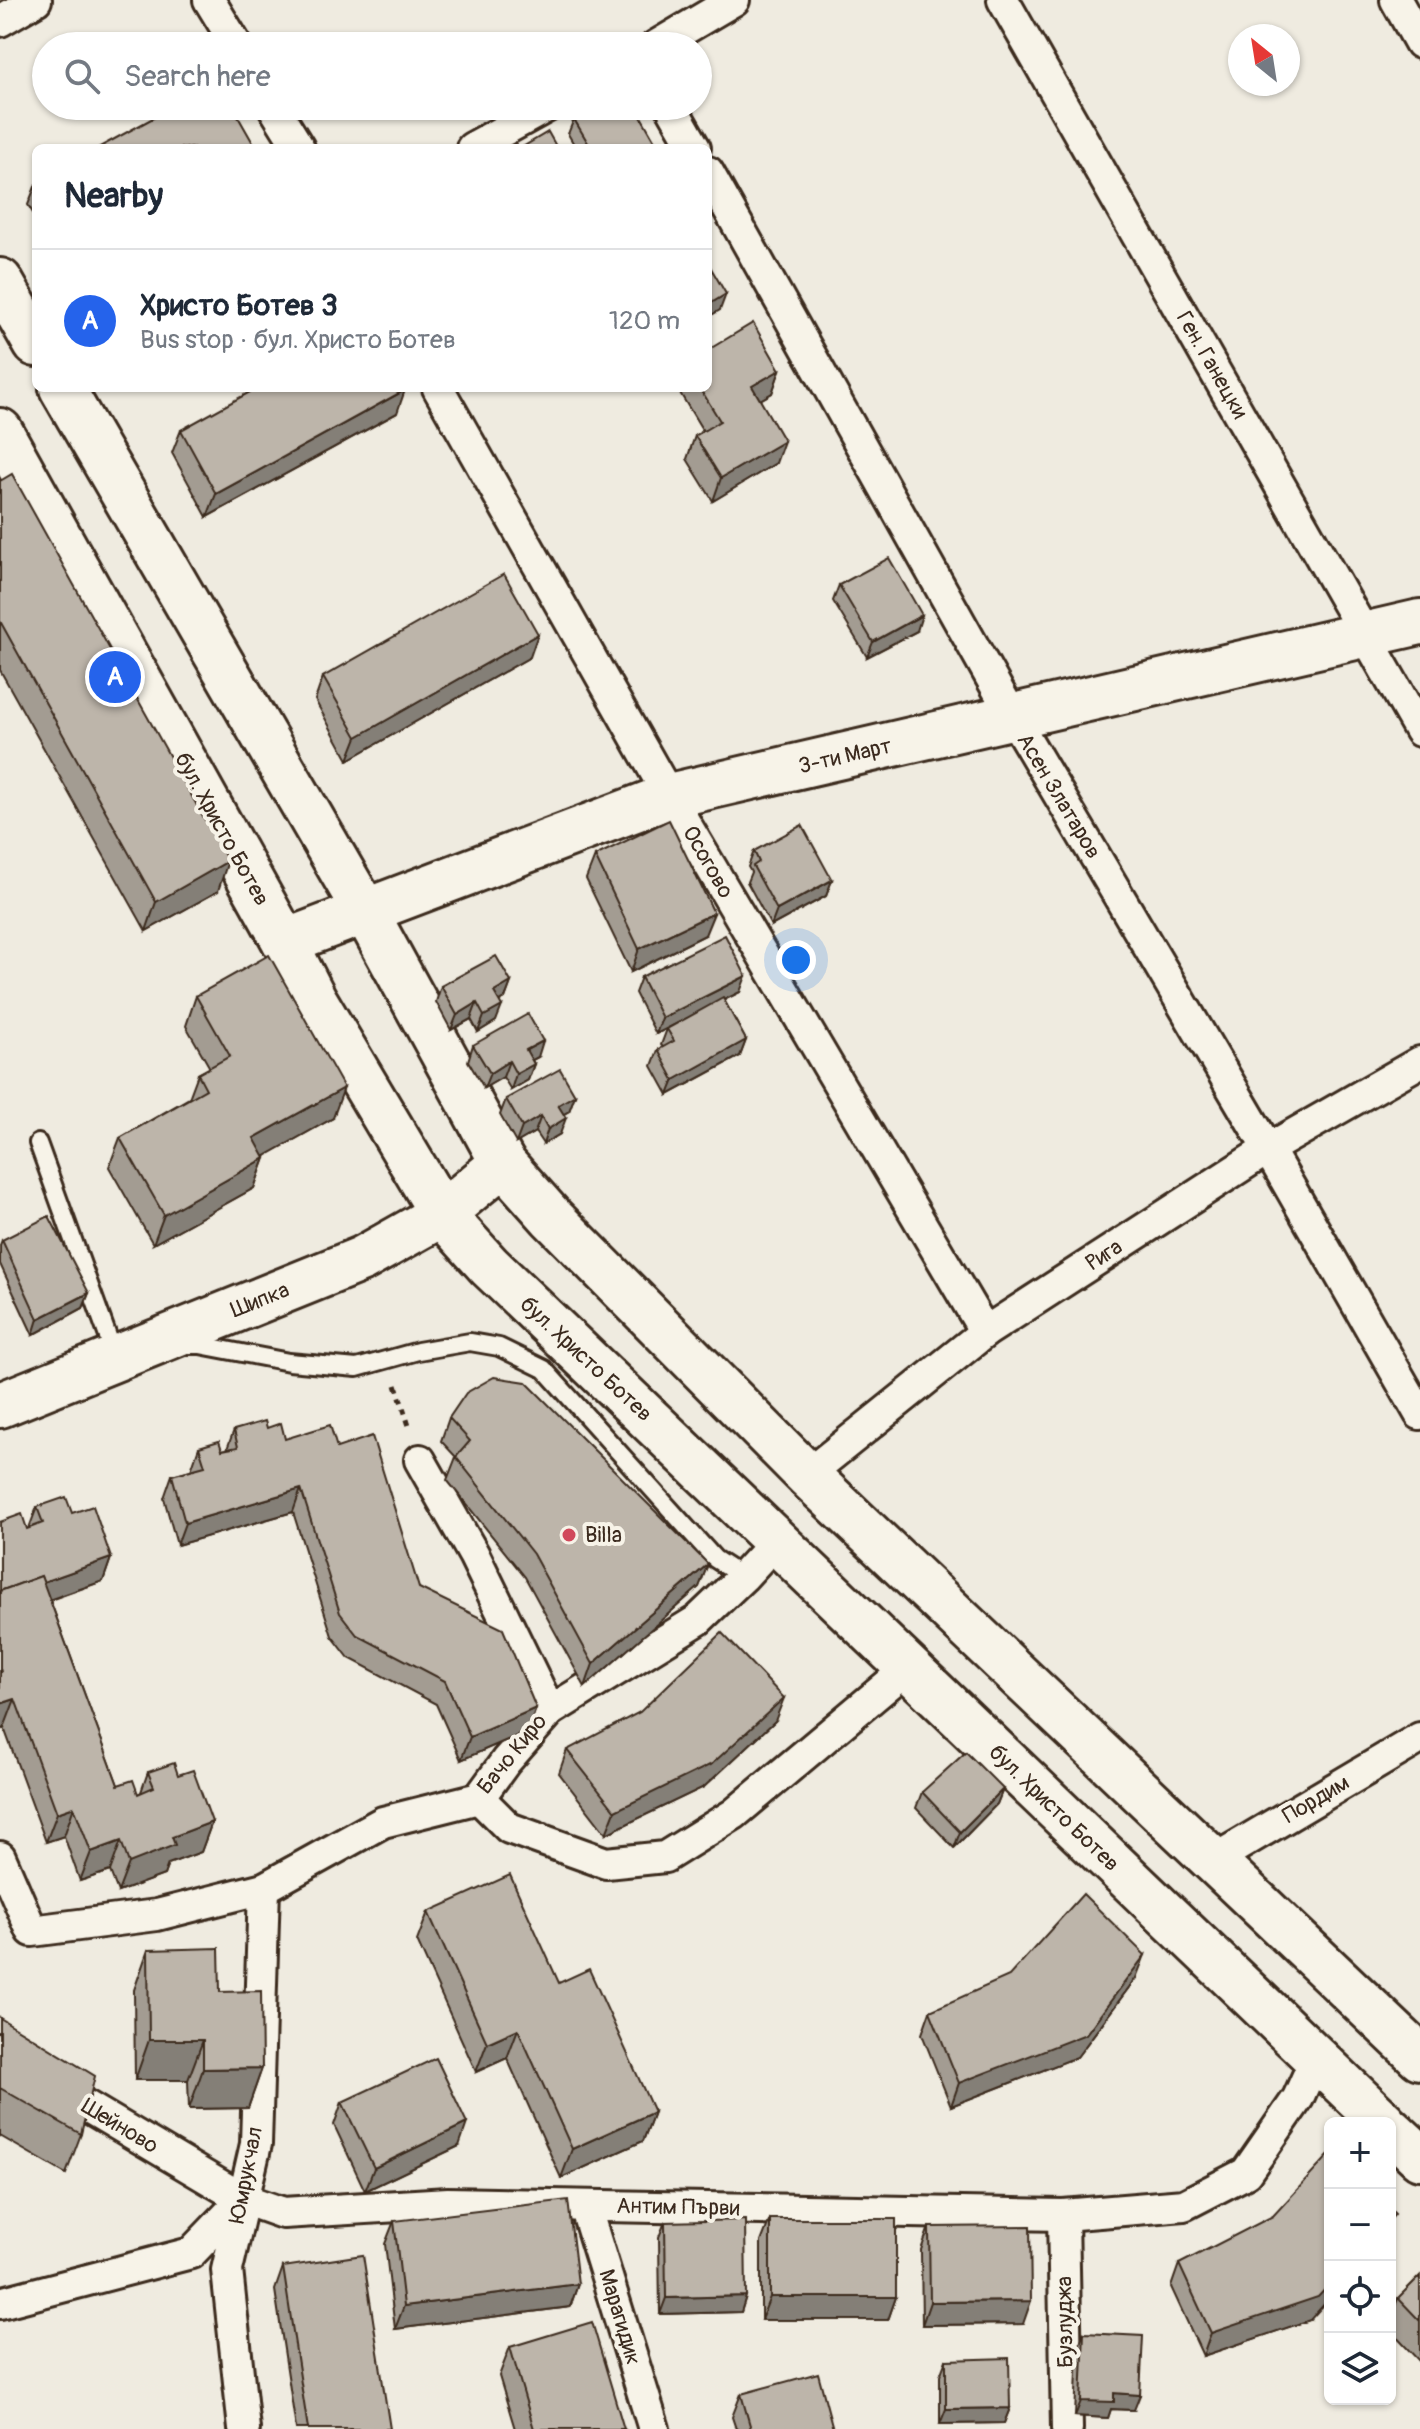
<!DOCTYPE html>
<meta charset="utf-8">
<style>
body{margin:0;font-family:Pangolin,sans-serif;background:#f6f6f7;color:#1f2937}
.controls{position:absolute;right:24px;bottom:24px;display:grid;overflow:hidden;border-radius:12px;box-shadow:0 2px 6px #0004}
.controls button{width:72px;height:72px;display:grid;place-items:center;padding:0;border:0;border-bottom:2px solid #e0e1e3;background:#fff;color:#1f2937;font:40px sans-serif}
.compass{position:absolute;left:1228px;top:24px;width:72px;height:72px;border-radius:50%;background:#fff;box-shadow:0 2px 6px #0004;rotate:330deg}
.you{position:absolute;left:796px;top:960px;width:28px;height:28px;margin:-20px;border:6px solid #fff;border-radius:50%;background:#1a73e8;box-shadow:0 0 0 12px #1a73e833}
.badge{display:grid;place-items:center;width:52px;height:52px;border-radius:50%;background:#2563eb;color:#fff;font-size:26px;font-weight:700}
.pin{position:absolute;translate:-50% -50%;border:4px solid #fff;box-shadow:0 2px 8px #0006}
.list{margin:0;padding:0;list-style:none}
h2{display:flex;justify-content:space-between;align-items:center;height:104px;margin:0;padding:0 32px;font-size:34px}
h2 small{font-size:26px;font-weight:400;color:#747a83}
.list li{display:grid;grid-template-columns:52px 1fr auto;gap:24px;align-items:center;box-sizing:border-box;height:144px;padding:0 32px;border-top:2px solid #e0e1e3}
.list b{display:block;font-size:30px;white-space:nowrap}
.list p{margin:0;font-size:26px;white-space:nowrap;color:#747a83}
.list em{font-size:26px;font-style:normal;color:#747a83}
.icon{flex:none;width:44px;height:44px;fill:none;stroke:currentColor;stroke-width:2;stroke-linecap:round;stroke-linejoin:round}
.map{position:relative;flex:none;width:1420px;height:2429px;overflow:hidden}
.search{position:absolute;background:#fff;box-shadow:0 2px 6px #0004;left:32px;top:32px;width:680px;height:88px;display:flex;align-items:center;gap:20px;box-sizing:border-box;padding:0 28px;border-radius:44px;color:#747a83;font-size:30px}
.panel{position:absolute;background:#fff;box-shadow:0 2px 6px #0004;left:32px;top:144px;width:680px;height:248px;border-radius:12px}
.map>svg:first-child{display:block}
</style>
<div class="map">
<svg width="1420" height="2429" viewBox="0 0 1420 2429">
<rect width="100%" height="100%" fill="#efebe0"/>
<filter id="ink" filterUnits="userSpaceOnUse"><feTurbulence type="fractalNoise" baseFrequency=".0125" numOctaves="2"/><feDisplacementMap in="SourceGraphic" scale="16" xChannelSelector="R" yChannelSelector="G"/><feConvolveMatrix kernelMatrix="1 2 1 2 8 2 1 2 1" color-interpolation-filters="sRGB"/></filter>
<g filter="url(#ink)">
<g fill="none" stroke-linecap="round" stroke-linejoin="round">
<g stroke="#3b2a1e" stroke-width="22">
<g id="lane">
<path d="M38,1143L115,1356"/>
<path d="M183,1345H200L289,1362L357,1368L418,1351L470,1342L499,1347L544,1369L715,1559L743,1577"/>
</g>
</g>
<g stroke="#3b2a1e" stroke-width="36">
<g id="street">
<path d="M209,0L237,46"/>
<path d="M1003,0L1420,731"/>
<path d="M1396,0L1420,43"/>
<path d="M0,21L36,0"/>
<path d="M656,46L734,0"/>
<path d="M273,106L299,148"/>
<path d="M671,106L695,148"/>
<path d="M472,148L548,106"/>
<path d="M708,172L1013,717L1268,1149L1420,1414"/>
<path d="M438,388L669,796L985,1332"/>
<path d="M807,1475L985,1332L1268,1149L1420,1062"/>
<path d="M550,1711L698,1620L743,1577L777,1540"/>
<path d="M479,1798L509,1828L606,1863L665,1857L734,1814L908,1668"/>
<path d="M0,1857L32,1931L157,1915L264,1888L383,1822L479,1798L506,1761L550,1711L474,1555L420,1460"/>
<path d="M1212,1861L1420,1738"/>
<path d="M0,2049L78,2101L243,2199"/>
<path d="M585,2206L654,2429"/>
<path d="M1063,2215L1067,2429"/>
<path d="M0,2303L191,2253L243,2199L283,2213L448,2203L1063,2215L1184,2205L1246,2173L1298,2098L1316,2058"/>
<path d="M244,2429L227,2270L256,2144L264,1888"/>
</g>
</g>
<g stroke="#3b2a1e" stroke-width="50">
<g id="secondary">
<path d="M0,281L36,344"/>
<path d="M62,388L365,911L503,1163L551,1217L807,1475L1420,2057"/>
<path d="M0,431L285,942L314,999L442,1214L489,1266L1384,2123"/>
<path d="M285,942L669,796L1420,622"/>
<path d="M0,1405L362,1259L442,1214L503,1163"/>
<path d="M1390,2129L1420,2157"/>
</g>
</g>
<path stroke="#3b2a1e" stroke-width="5" stroke-dasharray="6 6" stroke-linecap="butt" d="M396,1385L410,1429"/>
<use href="#lane" stroke="#f7f3e8" stroke-width="16"/>
<use href="#street" stroke="#f7f3e8" stroke-width="30"/>
<use href="#secondary" stroke="#f7f3e8" stroke-width="44"/>
</g>
<g fill="#a39c92" stroke="#3b2a1e" stroke-width="2">
<path d="M574,119L659,148H576L568,134Z"/>
<path d="M36,184V218L28,205Z"/>
<path d="M780,370L772,393L760,400L776,463L713,501L687,459L695,436L703,431L677,388H708Z"/>
<path d="M397,413L207,517L172,453L181,430Z"/>
<path d="M0,481L218,891L146,931L0,670Z"/>
<path d="M839,585L917,631L867,657L833,601Z"/>
<path d="M530,657L348,760L315,700L323,677Z"/>
<path d="M754,851L832,880L826,896L771,926L747,882L751,872L748,867Z"/>
<path d="M595,856L705,935L631,972L586,879Z"/>
<path d="M641,977L740,992L724,1000L746,1040L740,1056L668,1095L652,1066L658,1050L663,1047L661,1045L667,1029L678,1023L656,1034L635,993Z"/>
<path d="M511,982L505,998L499,1001L496,1021L478,1032L471,1019L451,1030L436,1002L441,986Z"/>
<path d="M196,996L333,1118L264,1156L265,1158L254,1188L153,1244L109,1167L120,1138L189,1098L198,1074L210,1068L186,1026Z"/>
<path d="M473,1045L538,1057L532,1060L534,1064L528,1080L511,1090L503,1077L484,1088L468,1061Z"/>
<path d="M575,1095L569,1111L564,1114L560,1134L543,1144L535,1132L516,1143L500,1115L506,1099Z"/>
<path d="M2,1240L89,1293L83,1308L33,1335L0,1264V1245Z"/>
<path d="M449,1418L708,1564L699,1587L585,1687L525,1577L447,1480L456,1457L441,1441Z"/>
<path d="M267,1428L285,1439L337,1448L419,1588L536,1708L528,1731L461,1760L436,1704L349,1658L332,1636L293,1512L177,1545L164,1498L172,1475L191,1470L199,1447L222,1450L227,1449L234,1430Z"/>
<path d="M37,1507L72,1513L111,1558L103,1581L50,1600L118,1785L138,1794L141,1792L148,1772L178,1775L212,1822L201,1852L168,1864L164,1875L118,1892L110,1871L80,1881L64,1836L46,1842L4,1728L0,1730V1522L27,1529L29,1528Z"/>
<path d="M775,1721L704,1787L606,1834L559,1773L567,1750Z"/>
<path d="M1003,1789L997,1804L954,1848L916,1808L922,1792Z"/>
<path d="M428,1912L559,1983L654,2112L643,2141L561,2178L507,2058L476,2072L417,1941Z"/>
<path d="M148,1950L220,1992L262,2068L248,2108L189,2109L188,2080H135L134,1990Z"/>
<path d="M1136,1978L1077,2057L951,2106L922,2034L930,2011Z"/>
<path d="M0,2018L81,2134L66,2174L0,2136Z"/>
<path d="M342,2102L459,2146L365,2191L334,2125Z"/>
<path d="M770,2219L896,2297L888,2320H761V2242Z"/>
<path d="M394,2221L578,2284L570,2307L395,2329L385,2244Z"/>
<path d="M665,2222L746,2296L741,2312L660,2314L659,2237Z"/>
<path d="M929,2227L1023,2324L922,2325L921,2250Z"/>
<path d="M1179,2264L1310,2320L1203,2356L1171,2287Z"/>
<path d="M283,2267L390,2429H296L275,2290Z"/>
<path d="M1420,2276V2362L1390,2330V2320L1398,2298Z"/>
<path d="M1084,2333L1134,2410L1111,2409L1108,2418L1075,2416L1078,2349Z"/>
<path d="M510,2347L624,2429H515L499,2376Z"/>
<path d="M946,2360L1010,2408L1004,2423L940,2424V2376Z"/>
<path d="M741,2394L833,2429H736L732,2417Z"/>
</g>
<g fill="#847f77" stroke="#3b2a1e" stroke-width="2">
<path d="M726,294L720,310L708,317V305Z"/>
<path d="M780,370L772,393L744,409L752,386Z"/>
<path d="M405,390L397,413L207,517L216,494Z"/>
<path d="M784,441L776,463L713,501L721,478Z"/>
<path d="M922,615L917,631L867,657L873,642Z"/>
<path d="M538,634L530,657L348,760L357,737Z"/>
<path d="M228,861L218,891L146,931L156,902Z"/>
<path d="M832,880L826,896L771,926L777,910Z"/>
<path d="M714,913L705,935L631,972L639,949Z"/>
<path d="M746,976L740,992L656,1034L662,1018Z"/>
<path d="M511,982L505,998L488,1008L494,992Z"/>
<path d="M477,1003L471,1019L451,1030L457,1015Z"/>
<path d="M502,1006L496,1021L478,1032L484,1016Z"/>
<path d="M746,1040L740,1056L668,1095L674,1080Z"/>
<path d="M543,1041L538,1057L521,1066L526,1050Z"/>
<path d="M509,1061L503,1077L484,1088L490,1073Z"/>
<path d="M534,1064L528,1080L511,1090L516,1074Z"/>
<path d="M344,1088L333,1118L244,1168L254,1138Z"/>
<path d="M575,1095L569,1111L553,1120L558,1105Z"/>
<path d="M541,1116L535,1132L516,1143L522,1127Z"/>
<path d="M566,1118L560,1134L543,1144L548,1129Z"/>
<path d="M265,1158L254,1188L153,1244L164,1215Z"/>
<path d="M89,1293L83,1308L33,1335L38,1319Z"/>
<path d="M301,1489L293,1512L177,1545L185,1523Z"/>
<path d="M111,1558L103,1581L0,1617V1597Z"/>
<path d="M708,1564L699,1587L585,1687L593,1664Z"/>
<path d="M784,1698L775,1721L704,1787L606,1834L615,1811Z"/>
<path d="M15,1699L4,1728L0,1730V1704Z"/>
<path d="M536,1708L528,1731L461,1760L470,1737Z"/>
<path d="M1003,1789L997,1804L954,1848L960,1832Z"/>
<path d="M74,1807L64,1836L46,1842L57,1813Z"/>
<path d="M212,1822L201,1852L168,1864L164,1875L118,1892L129,1863L172,1837Z"/>
<path d="M121,1841L110,1871L80,1881L91,1852Z"/>
<path d="M1145,1955L1136,1978L1077,2057L951,2106L959,2083Z"/>
<path d="M518,2029L507,2058L476,2072L487,2043Z"/>
<path d="M149,2040H203L188,2080H135Z"/>
<path d="M262,2068L248,2108L189,2109L203,2069Z"/>
<path d="M654,2112L643,2141L561,2178L572,2149Z"/>
<path d="M467,2123L459,2146L365,2191L374,2168Z"/>
<path d="M578,2284L570,2307L395,2329L404,2306Z"/>
<path d="M1330,2284V2298L1310,2320L1203,2356L1211,2333Z"/>
<path d="M746,2296L741,2312L660,2314L666,2298Z"/>
<path d="M770,2297H896L888,2320H761Z"/>
<path d="M1031,2301L1023,2324L922,2325L930,2302Z"/>
<path d="M1114,2393L1140,2395L1134,2410L1111,2409L1108,2418L1075,2416L1081,2401Z"/>
<path d="M1010,2408L1004,2423L940,2424L946,2409Z"/>
</g>
<g fill="#bdb5aa" stroke="#3b2a1e" stroke-width="2">
<path d="M175,106H232L253,143L245,148H98Z"/>
<path d="M596,106H635L659,148H591L574,119Z"/>
<path d="M548,132L557,148H521Z"/>
<path d="M708,263L726,294L708,305Z"/>
<path d="M753,323L780,370L752,386L784,441L721,478L695,436L720,421L700,388H708V350Z"/>
<path d="M257,388H404L405,390L216,494L181,430Z"/>
<path d="M12,474L228,861L156,902L0,621V481Z"/>
<path d="M889,558L922,615L873,642L839,585Z"/>
<path d="M504,574L538,634L357,737L323,677Z"/>
<path d="M669,820L714,913L639,949L595,856Z"/>
<path d="M802,825L832,880L777,910L753,866L759,862L754,851Z"/>
<path d="M725,935L746,976L662,1018L641,977Z"/>
<path d="M269,955L344,1088L254,1138L265,1158L164,1215L120,1138L206,1089L198,1074L230,1056L196,996Z"/>
<path d="M496,956L511,982L494,992L502,1006L484,1016L477,1003L457,1015L441,986Z"/>
<path d="M723,998L746,1040L674,1080L658,1050L674,1041L667,1029Z"/>
<path d="M528,1014L543,1041L526,1050L534,1064L516,1074L509,1061L490,1073L473,1045Z"/>
<path d="M560,1069L575,1095L558,1105L566,1118L548,1129L541,1116L522,1127L506,1099Z"/>
<path d="M49,1216L89,1293L38,1319L2,1240Z"/>
<path d="M494,1377L526,1382L708,1564L593,1664L533,1554L456,1457L470,1441L449,1418L466,1393Z"/>
<path d="M265,1421L267,1428L281,1423L285,1439L330,1425L337,1448L372,1436L419,1588L503,1629L536,1708L470,1737L445,1681L357,1635L340,1613L301,1489L185,1523L172,1475L205,1466L199,1447L219,1441L222,1450L238,1447L234,1430Z"/>
<path d="M66,1497L72,1513L93,1506L111,1558L43,1582L41,1576L0,1591V1522L22,1514L27,1529L43,1523L37,1507Z"/>
<path d="M41,1576L118,1785L133,1780L138,1794L154,1787L148,1772L174,1763L178,1775L193,1770L212,1822L172,1837L175,1845L129,1863L121,1841L91,1852L74,1807L57,1813L15,1699L0,1704V1672H1L0,1668V1591Z"/>
<path d="M722,1633L784,1698L712,1764L615,1811L567,1750L640,1712Z"/>
<path d="M966,1752L1003,1789L960,1832L922,1792Z"/>
<path d="M510,1875L559,1983L589,1969L654,2112L572,2149L518,2029L487,2043L428,1912Z"/>
<path d="M1083,1894L1145,1955L1086,2034L959,2083L930,2011L1009,1976Z"/>
<path d="M219,1948L220,1992L261,1991L262,2068L203,2069V2040H149L148,1950Z"/>
<path d="M0,2018L95,2076L81,2134L0,2088Z"/>
<path d="M436,2058L467,2123L374,2168L342,2102Z"/>
<path d="M1330,2154V2284L1318,2297L1211,2333L1179,2264L1273,2216Z"/>
<path d="M568,2200L578,2284L404,2306L394,2221Z"/>
<path d="M1390,2209L1395,2214L1390,2220Z"/>
<rect x="770" y="2219" width="126" height="78"/>
<path d="M745,2220L746,2296L666,2298L665,2222Z"/>
<path d="M1030,2226L1031,2301L930,2302L929,2227Z"/>
<path d="M363,2255L390,2429H308L283,2267Z"/>
<path d="M1420,2276V2321L1398,2298Z"/>
<path d="M592,2322L624,2429H534L510,2347Z"/>
<path d="M1084,2333L1143,2336L1140,2395L1114,2393V2402L1081,2401Z"/>
<path d="M1009,2358L1010,2408L946,2409V2360Z"/>
<path d="M818,2373L833,2429H751L741,2394Z"/>
</g>
</g>
<circle fill="#d1495b" stroke="#f7f3e8" stroke-width="3" cx="569" cy="1535" r="8"/>
<g text-anchor="middle" dominant-baseline="central" stroke-width="8" stroke-linejoin="round" paint-order="stroke">
<g font-size="22" fill="#3b2a1e" stroke="#f7f3e8">
<text transform="translate(1212 365) rotate(60)">Ген. Ганецки</text>
<text transform="translate(845 756) rotate(-13)">3-ти Март</text>
<text transform="translate(1059 796) rotate(59)">Асен Златаров</text>
<text transform="translate(222 829) rotate(61)">бул. Христо Ботев</text>
<text transform="translate(708 862) rotate(60)">Осогово</text>
<text transform="translate(1104 1255) rotate(-33)">Рига</text>
<text transform="translate(260 1300) rotate(-22)">Шипка</text>
<text transform="translate(586 1359) rotate(43)">бул. Христо Ботев</text>
<text transform="translate(512 1754) rotate(-51)">Бачо Киро</text>
<text transform="translate(1316 1799) rotate(-31)">Пордим</text>
<text transform="translate(1054 1808) rotate(44)">бул. Христо Ботев</text>
<text transform="translate(120 2126) rotate(31)">Шейново</text>
<text transform="translate(246 2175) rotate(-79)">Юмрукчал</text>
<text transform="translate(678 2207) rotate(1)">Антим Първи</text>
<text transform="translate(620 2317) rotate(73)">Марагидик</text>
<text transform="translate(1065 2322) rotate(-91)">Бузлуджа</text>
</g>
<g font-size="22" fill="#3b2a1e" stroke="#f7f3e8" text-anchor="start">
<text x="585" y="1535">Billa</text>
</g>
</g>
</svg>
<div class="controls">
<button>+</button>
<button>−</button>
<button><svg class="icon" aria-label="locate" viewBox="0 0 24 24"><circle cx="12" cy="12" r="6"/><path d="M12 2v4M12 18v4M2 12h4M18 12h4"/></svg></button>
<button><svg class="icon" aria-label="layers" viewBox="0 0 24 24"><path d="M12 4l9 5-9 5-9-5zM3 14l9 5 9-5"/></svg></button>
</div>
<svg class="compass" viewBox="-18 -18 36 36"><path d="M0-13l5 13h-10z" fill="#e53935"/><path d="M0 13l5-13h-10z" fill="#747a83"/></svg>
<div class="you"></div>
<div class="pin badge" style="left:115px;top:677px">A</div>
<div class="search"><svg class="icon" aria-label="search" viewBox="0 0 24 24"><circle cx="10" cy="10" r="6"/><path d="M15 15l6 6"/></svg>Search here</div>
<section class="panel">
<h2>Nearby<small></small></h2>
<ul class="list">
<li><span class="badge">A</span><div><b>Христо Ботев 3</b><p>Bus stop · бул. Христо Ботев</p></div><em>120 m</em></li>
</ul>
</section>
</div>
